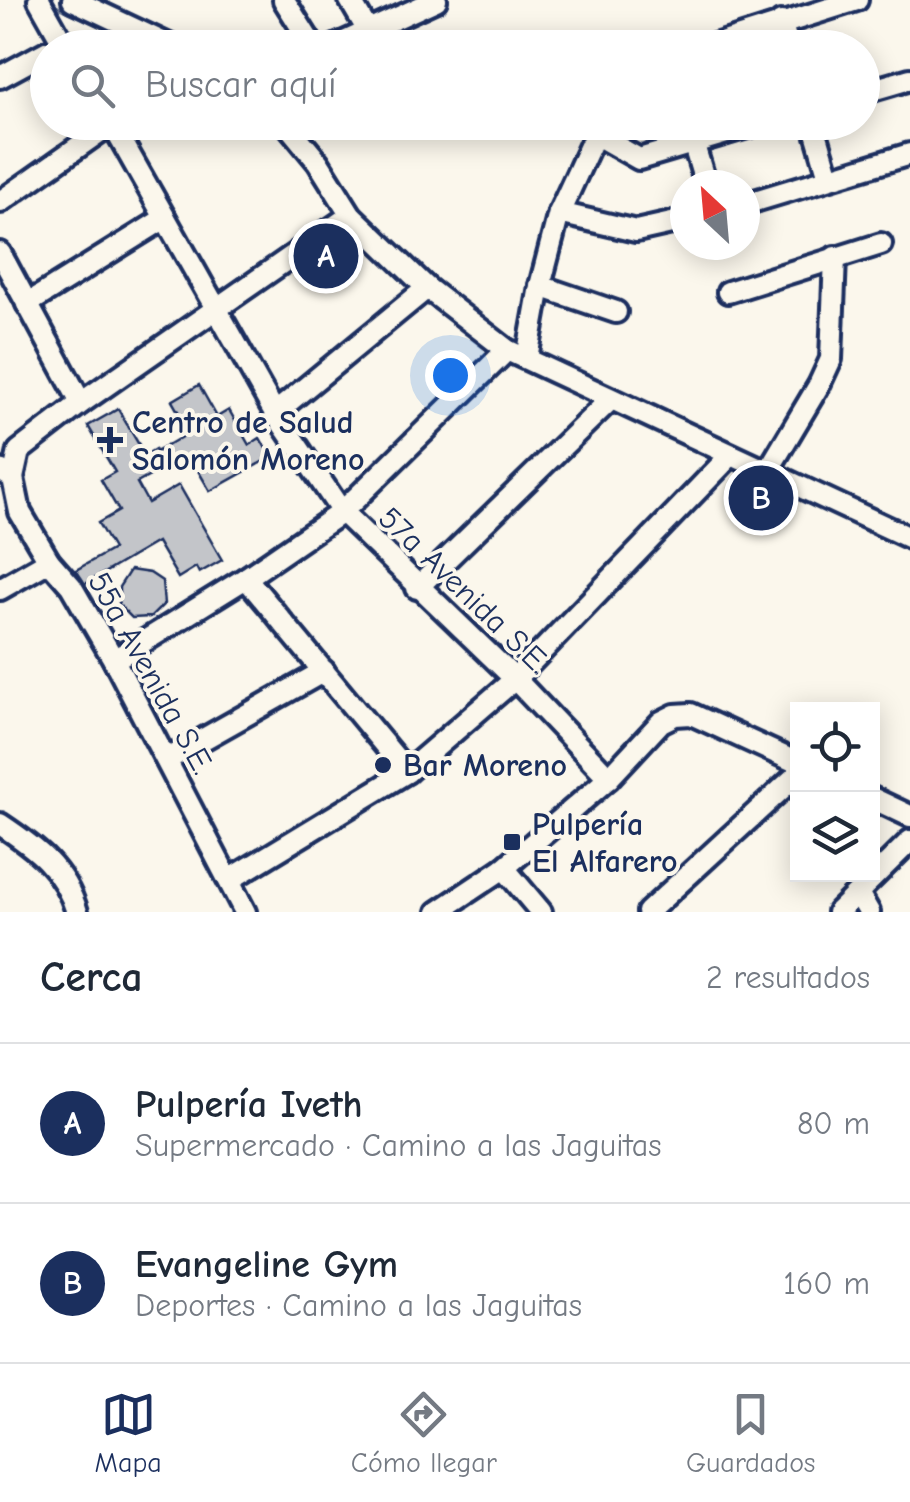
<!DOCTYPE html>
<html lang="es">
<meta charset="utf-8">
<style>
body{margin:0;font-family:"Comic Neue",sans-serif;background:#f2f2f3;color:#1f2937}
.controls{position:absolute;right:30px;bottom:30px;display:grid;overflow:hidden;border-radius:0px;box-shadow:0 5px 25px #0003}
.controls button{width:90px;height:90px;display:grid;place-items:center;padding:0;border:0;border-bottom:2px solid #e0e1e3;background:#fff;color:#1f2937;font:50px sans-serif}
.compass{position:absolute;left:670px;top:170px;width:90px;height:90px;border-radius:50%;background:#fff;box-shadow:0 5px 25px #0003;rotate:334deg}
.you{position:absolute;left:450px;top:375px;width:35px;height:35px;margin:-25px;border:8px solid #fff;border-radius:50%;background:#1a73e8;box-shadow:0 0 0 15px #1a73e833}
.badge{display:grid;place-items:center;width:65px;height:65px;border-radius:50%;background:#1b2f5e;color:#fff;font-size:32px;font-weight:700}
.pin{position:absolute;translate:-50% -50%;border:5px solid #fff;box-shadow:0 2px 10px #0006}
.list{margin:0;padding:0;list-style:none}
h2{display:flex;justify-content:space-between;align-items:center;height:130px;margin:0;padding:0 40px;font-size:42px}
h2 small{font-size:32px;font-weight:400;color:#747a83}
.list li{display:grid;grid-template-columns:65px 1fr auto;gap:30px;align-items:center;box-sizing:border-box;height:160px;padding:0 40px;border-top:2px solid #e0e1e3}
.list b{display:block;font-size:38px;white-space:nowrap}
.list p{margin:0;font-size:32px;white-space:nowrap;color:#747a83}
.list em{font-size:32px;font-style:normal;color:#747a83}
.icon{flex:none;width:55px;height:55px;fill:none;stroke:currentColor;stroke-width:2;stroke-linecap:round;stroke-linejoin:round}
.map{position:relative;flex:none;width:910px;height:912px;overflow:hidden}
.search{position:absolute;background:#fff;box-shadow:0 5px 25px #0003;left:30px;right:30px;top:30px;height:110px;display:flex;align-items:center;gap:25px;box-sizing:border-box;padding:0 35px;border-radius:55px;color:#747a83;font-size:38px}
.sheet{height:450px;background:#fff}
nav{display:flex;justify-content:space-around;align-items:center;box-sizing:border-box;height:140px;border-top:2px solid #e0e1e3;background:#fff;font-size:28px;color:#747a83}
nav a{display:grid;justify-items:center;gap:5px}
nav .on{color:#1b2f5e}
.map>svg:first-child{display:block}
</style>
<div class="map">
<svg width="910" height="912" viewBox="0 0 910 912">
<rect width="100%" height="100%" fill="#fbf7ec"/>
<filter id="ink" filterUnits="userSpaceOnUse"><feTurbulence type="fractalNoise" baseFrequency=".01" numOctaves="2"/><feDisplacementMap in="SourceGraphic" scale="20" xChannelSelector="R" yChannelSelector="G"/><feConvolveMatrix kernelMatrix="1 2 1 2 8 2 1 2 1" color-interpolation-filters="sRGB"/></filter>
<g filter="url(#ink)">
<path fill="#dadad7" stroke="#7a849a" stroke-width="2.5" d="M639,123H678L683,137L648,149Z"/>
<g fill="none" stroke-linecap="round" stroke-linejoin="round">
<path stroke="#747e96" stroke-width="4" d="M51,3L146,48"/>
</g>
<g fill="#c3c5c9" stroke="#1b2f5e" stroke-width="2.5">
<path d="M199,385L217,417L229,410L249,445L260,438L271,457L210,491L189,455L137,483L148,503L179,485L222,560L199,573L196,567L178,578L157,542L85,584L76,570L113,549L98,523L119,511L101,480L115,472L88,426L118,409L145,455L155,449L156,452L190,432L172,401Z"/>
<path d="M764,485L780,493L753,513L743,503Z"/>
<path d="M130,570L150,573L162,581L164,604L151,617L132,618L119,605V587Z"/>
</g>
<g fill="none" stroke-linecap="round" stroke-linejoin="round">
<g stroke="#1b2f5e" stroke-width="28">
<g id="minor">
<path d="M39,0L66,48"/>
<path d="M73,0L175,48"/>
<path d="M284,0L314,48"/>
<path d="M350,0L368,31"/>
<path d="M781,22L789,48"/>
<path d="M331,48L436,0"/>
<path d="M705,48L857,0"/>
<path d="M0,77L48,51"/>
<path d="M862,93L910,79"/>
<path d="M111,122L275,413L342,512L515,679L609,778"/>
<path d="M285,122L318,162L351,215L427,288L507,350L910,538"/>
<path d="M687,122L706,185"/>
<path d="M813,122L829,177"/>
<path d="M595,134L639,159L764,122"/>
<path d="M0,202L112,123"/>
<path d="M745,204L910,154"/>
<path d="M559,213L636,231L685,220"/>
<path d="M0,253L81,403"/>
<path d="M540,286L616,312"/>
<path d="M728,292L881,244"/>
<path d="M27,304L165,218"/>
<path d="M527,358L540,286L559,213L601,122"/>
<path d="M275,413L427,288"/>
<path d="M769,469L819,385L831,359L835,257"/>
<path d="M0,470L13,478L20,512L49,561L71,586L114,660L245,912"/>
<path d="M13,478L19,451L81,403L351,215"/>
<path d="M246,578L407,772"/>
<path d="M417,588L610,400"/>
<path d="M0,589L49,561"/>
<path d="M114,660L246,578L342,512L507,350"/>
<path d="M168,759L324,671"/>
<path d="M872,798L910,816"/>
<path d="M0,824C36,848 64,868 77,912"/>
<path d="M504,868L541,912"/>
<path d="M229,880L407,772L515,679L731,455"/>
<path d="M858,893L869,912"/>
<path d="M438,912L504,868L609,778L661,722L675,715L691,714L798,763"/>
<path d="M648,912L798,774"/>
<path d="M838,912L910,841"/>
</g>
</g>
<use href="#minor" stroke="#fbf7ec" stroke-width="20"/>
</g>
</g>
<g fill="#1b2f5e" stroke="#fbf7ec" stroke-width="4">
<path d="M105 425h10v10h10v10h-10v10h-10v-10h-10v-10h10z"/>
<circle cx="383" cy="765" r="10"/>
<rect x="502" y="832" width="20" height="20" rx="5"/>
</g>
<g text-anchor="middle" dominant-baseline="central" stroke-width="8" stroke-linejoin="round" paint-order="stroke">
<g font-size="32" font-weight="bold" fill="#1b2f5e" stroke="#fbf7ec" text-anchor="start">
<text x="132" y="422">Centro de Salud<tspan x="132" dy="37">Salomón Moreno</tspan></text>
<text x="403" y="765">Bar Moreno</text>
<text x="532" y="824">Pulpería<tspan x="532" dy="37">El Alfarero</tspan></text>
</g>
<g font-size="32" fill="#1b2f5e" stroke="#fbf7ec">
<text transform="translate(464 590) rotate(44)">57a Avenida S.E.</text>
<text transform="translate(151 673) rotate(61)">55a Avenida S.E.</text>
</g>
</g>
</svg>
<div class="controls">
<button><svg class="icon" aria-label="locate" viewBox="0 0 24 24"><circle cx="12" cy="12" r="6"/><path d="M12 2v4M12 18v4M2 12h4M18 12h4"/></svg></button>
<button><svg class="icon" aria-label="layers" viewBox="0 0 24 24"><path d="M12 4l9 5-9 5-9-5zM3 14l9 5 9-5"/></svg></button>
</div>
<svg class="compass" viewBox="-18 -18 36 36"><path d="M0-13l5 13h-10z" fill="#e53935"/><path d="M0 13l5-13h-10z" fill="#747a83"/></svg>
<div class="you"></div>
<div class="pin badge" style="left:326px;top:256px">A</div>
<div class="pin badge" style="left:761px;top:498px">B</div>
<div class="search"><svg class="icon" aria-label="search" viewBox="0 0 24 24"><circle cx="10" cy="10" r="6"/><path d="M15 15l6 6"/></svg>Buscar aquí</div>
</div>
<section class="sheet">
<h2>Cerca<small>2 resultados</small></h2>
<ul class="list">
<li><span class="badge">A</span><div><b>Pulpería Iveth</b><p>Supermercado · Camino a las Jaguitas</p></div><em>80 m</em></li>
<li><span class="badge">B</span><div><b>Evangeline Gym</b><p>Deportes · Camino a las Jaguitas</p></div><em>160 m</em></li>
</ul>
</section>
<nav>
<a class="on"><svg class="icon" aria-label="map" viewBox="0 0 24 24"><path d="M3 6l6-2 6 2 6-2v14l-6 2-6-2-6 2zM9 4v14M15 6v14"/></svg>Mapa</a>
<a><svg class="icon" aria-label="directions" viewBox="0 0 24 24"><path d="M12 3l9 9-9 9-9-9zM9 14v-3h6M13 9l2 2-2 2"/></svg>Cómo llegar</a>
<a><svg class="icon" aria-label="saved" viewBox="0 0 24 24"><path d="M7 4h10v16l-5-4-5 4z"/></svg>Guardados</a>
</nav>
